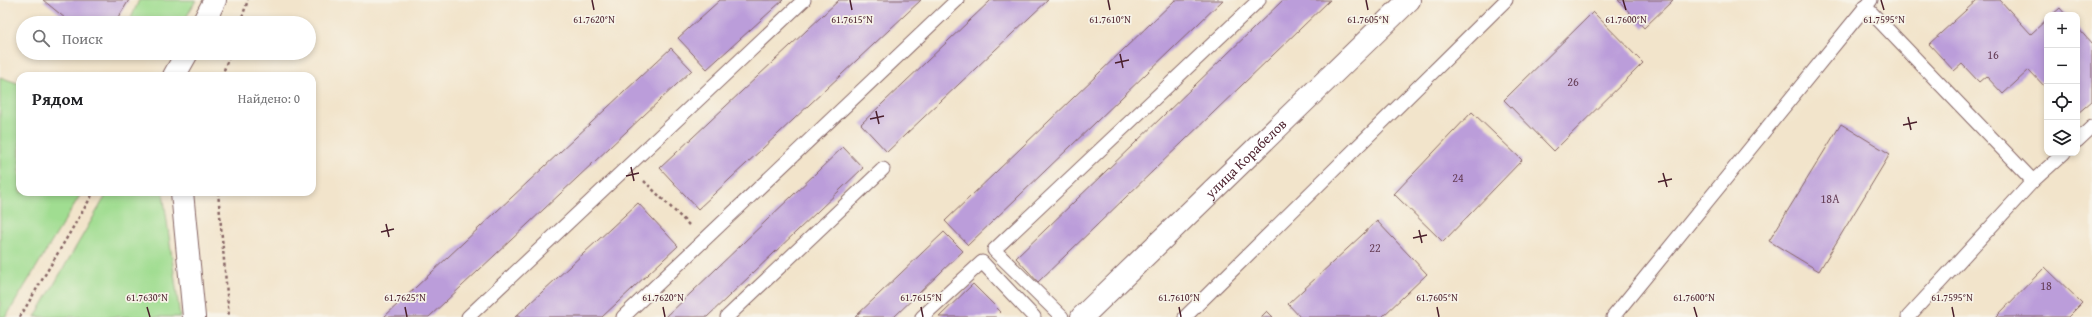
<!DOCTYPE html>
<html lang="ru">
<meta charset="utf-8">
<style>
body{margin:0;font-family:"Gentium Book Plus",serif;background:#f2f2f2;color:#202124}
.controls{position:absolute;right:12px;top:12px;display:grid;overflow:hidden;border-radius:8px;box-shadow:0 2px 6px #0003}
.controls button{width:36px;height:36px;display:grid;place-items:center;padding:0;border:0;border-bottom:1px solid #e0e0e0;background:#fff;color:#202124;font:20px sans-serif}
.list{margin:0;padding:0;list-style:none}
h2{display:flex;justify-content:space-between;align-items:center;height:52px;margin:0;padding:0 16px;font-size:17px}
h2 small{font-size:13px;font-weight:400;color:#757577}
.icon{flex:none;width:22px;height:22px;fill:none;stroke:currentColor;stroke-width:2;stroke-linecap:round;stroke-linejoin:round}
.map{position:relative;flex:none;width:2092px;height:317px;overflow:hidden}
.search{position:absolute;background:#fff;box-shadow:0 2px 6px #0003;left:16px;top:16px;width:300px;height:44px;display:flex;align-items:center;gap:10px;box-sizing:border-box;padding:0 14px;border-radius:22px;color:#757577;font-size:15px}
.panel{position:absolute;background:#fff;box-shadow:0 2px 6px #0003;left:16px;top:72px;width:300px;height:124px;border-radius:12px}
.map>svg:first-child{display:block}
</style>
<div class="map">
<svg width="2092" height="317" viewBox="0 0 2092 317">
<rect width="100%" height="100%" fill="#f7f3e8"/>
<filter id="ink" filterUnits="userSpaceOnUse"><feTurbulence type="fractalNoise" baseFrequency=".025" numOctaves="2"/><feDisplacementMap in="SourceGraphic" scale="8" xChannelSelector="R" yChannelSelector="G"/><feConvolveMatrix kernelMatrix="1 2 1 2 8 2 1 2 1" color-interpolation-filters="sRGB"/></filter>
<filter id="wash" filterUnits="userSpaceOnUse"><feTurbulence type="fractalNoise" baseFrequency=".012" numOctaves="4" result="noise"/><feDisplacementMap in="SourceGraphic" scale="16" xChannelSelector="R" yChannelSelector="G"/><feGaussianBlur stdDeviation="0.9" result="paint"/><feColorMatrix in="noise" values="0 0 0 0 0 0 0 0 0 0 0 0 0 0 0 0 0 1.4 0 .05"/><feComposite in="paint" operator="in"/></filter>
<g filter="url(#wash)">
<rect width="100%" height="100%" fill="#f2e4cb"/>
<g fill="#a0dd91" stroke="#757e5e">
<path d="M139,0H196L183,23H129Z"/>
<path d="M0,77L20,84V192H82L6,317H0Z"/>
<path d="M108,192H163L180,317H35Z"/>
</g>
<g id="blocks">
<g fill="#bb9dda">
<path d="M43,0H129L115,23H71Z"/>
<path d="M720,0H783L707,69L678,38Z"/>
<path d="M839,0H921L698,209L660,168Z"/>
<path d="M991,0H1048L887,152L861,124Z"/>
<path d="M1175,0H1223L968,245L945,221Z"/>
<path d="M1283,0H1330L1038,282L1016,258Z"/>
<path d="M1618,0H1673L1644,28Z"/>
<path d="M1977,0H2000L2031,34L2047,19V89L2029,70L2003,94L1986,76L1979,82L1962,64L1954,71L1929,44Z"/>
<path d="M2060,8L2066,15H2052Z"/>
<path d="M1593,12L1643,63L1554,151L1504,100Z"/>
<path d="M2077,27L2092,44V101L2077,114Z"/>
<path d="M671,48L692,70L429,317H384Z"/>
<path d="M1472,112L1522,160L1443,242L1394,194Z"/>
<path d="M1841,124L1890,154L1819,271L1769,241Z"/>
<path d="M843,147L863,168L707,317H666Z"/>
<path d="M638,203L678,246L602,317H515Z"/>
<path d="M1377,221L1427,274L1382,317H1300L1288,304Z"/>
<path d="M944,232L963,251L894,317H855Z"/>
<path d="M2045,267L2082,303L2068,317H1996Z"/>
<path d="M973,284L1001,312L996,317H939Z"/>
<path d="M1267,311L1273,317H1261Z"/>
</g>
</g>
</g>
<g filter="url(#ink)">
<use href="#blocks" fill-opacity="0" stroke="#856463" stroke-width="1"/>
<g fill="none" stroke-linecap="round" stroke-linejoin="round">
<g stroke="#856463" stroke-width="15">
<g id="lane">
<path d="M1865,6L2033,181"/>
<path d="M2077,141L2092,127"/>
<path d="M468,317L804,0"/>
<path d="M623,317L957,0"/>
<path d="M727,317L883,169"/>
<path d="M922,317L982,262L1034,317"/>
<path d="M1062,317L994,250L1259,0"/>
<path d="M1185,317L1506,0"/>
<path d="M1613,317L1871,0"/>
<path d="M1908,317L2033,181L2064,153"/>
</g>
</g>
<g stroke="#856463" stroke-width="24">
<g id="street">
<path d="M203,23L215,0"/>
<path d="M174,76L187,53"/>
<path d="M182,192L194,317"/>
</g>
</g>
<g stroke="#856463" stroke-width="24">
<g id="secondary">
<path id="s1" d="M1082,317L1409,0"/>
</g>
</g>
<g stroke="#856463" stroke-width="2.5" stroke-dasharray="3 3" stroke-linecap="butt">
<path d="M240,23L248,0"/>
<path d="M222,76L230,53"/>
<path d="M644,181L689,225"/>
<path d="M218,192L229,317"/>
<path d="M20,317L94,192"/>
</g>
<use href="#lane" stroke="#fff" stroke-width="13"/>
<use href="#street" stroke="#fff" stroke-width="22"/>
<use href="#secondary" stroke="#fff" stroke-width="22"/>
</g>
</g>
<path fill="none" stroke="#4a1f2b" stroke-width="1.5" d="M592,0L594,10M850,0L852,10M1108,0L1110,10M1366,0L1368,10M1623,0L1626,10M1881,0L1884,10M1120,54L1123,68M1115,63L1129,60M876,111L879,124M1908,117L1911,130M870,119L884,116M1903,125L1917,122M631,167L634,181M1663,173L1667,187M626,176L639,173M1658,182L1672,179M386,224L389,237M1419,230L1422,243M381,232L394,229M1413,238L1427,235M147,307L150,317M405,307L407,317M663,307L665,317M921,307L923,317M1179,307L1181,317M1437,307L1439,317M1694,307L1697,317M1952,307L1954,317"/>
<g text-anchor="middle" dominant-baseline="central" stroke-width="3.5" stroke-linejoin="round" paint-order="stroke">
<g font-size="12" fill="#663e57">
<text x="1993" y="54">16</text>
<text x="1573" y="81">26</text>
<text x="1458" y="177">24</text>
<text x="1830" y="198">18А</text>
<text x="1375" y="247">22</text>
<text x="2046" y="285">18</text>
</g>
<g font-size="14" fill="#4a1f2b" stroke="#f7f3e8">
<text stroke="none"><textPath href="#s1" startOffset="228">улица Корабелов</textPath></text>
</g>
</g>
<g font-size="10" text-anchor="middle" fill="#4a1f2b" stroke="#f7f3e8" stroke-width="3.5" stroke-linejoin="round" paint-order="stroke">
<text x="594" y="23">61.7620°N</text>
<text x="852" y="23">61.7615°N</text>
<text x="1110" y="23">61.7610°N</text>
<text x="1368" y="23">61.7605°N</text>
<text x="1626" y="23">61.7600°N</text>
<text x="1884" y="23">61.7595°N</text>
<text x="147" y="301">61.7630°N</text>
<text x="405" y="301">61.7625°N</text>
<text x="663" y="301">61.7620°N</text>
<text x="921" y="301">61.7615°N</text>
<text x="1179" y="301">61.7610°N</text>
<text x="1437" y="301">61.7605°N</text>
<text x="1694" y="301">61.7600°N</text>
<text x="1952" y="301">61.7595°N</text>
</g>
</svg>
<div class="controls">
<button>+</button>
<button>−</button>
<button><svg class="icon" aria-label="locate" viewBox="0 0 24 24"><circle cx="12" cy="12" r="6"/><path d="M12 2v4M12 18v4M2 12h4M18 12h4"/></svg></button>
<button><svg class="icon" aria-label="layers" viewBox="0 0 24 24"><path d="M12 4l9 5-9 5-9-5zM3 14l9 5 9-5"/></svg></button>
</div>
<div class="search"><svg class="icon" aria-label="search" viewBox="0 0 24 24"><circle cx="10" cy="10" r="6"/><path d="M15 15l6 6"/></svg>Поиск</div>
<section class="panel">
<h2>Рядом<small>Найдено: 0</small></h2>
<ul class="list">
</ul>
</section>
</div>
